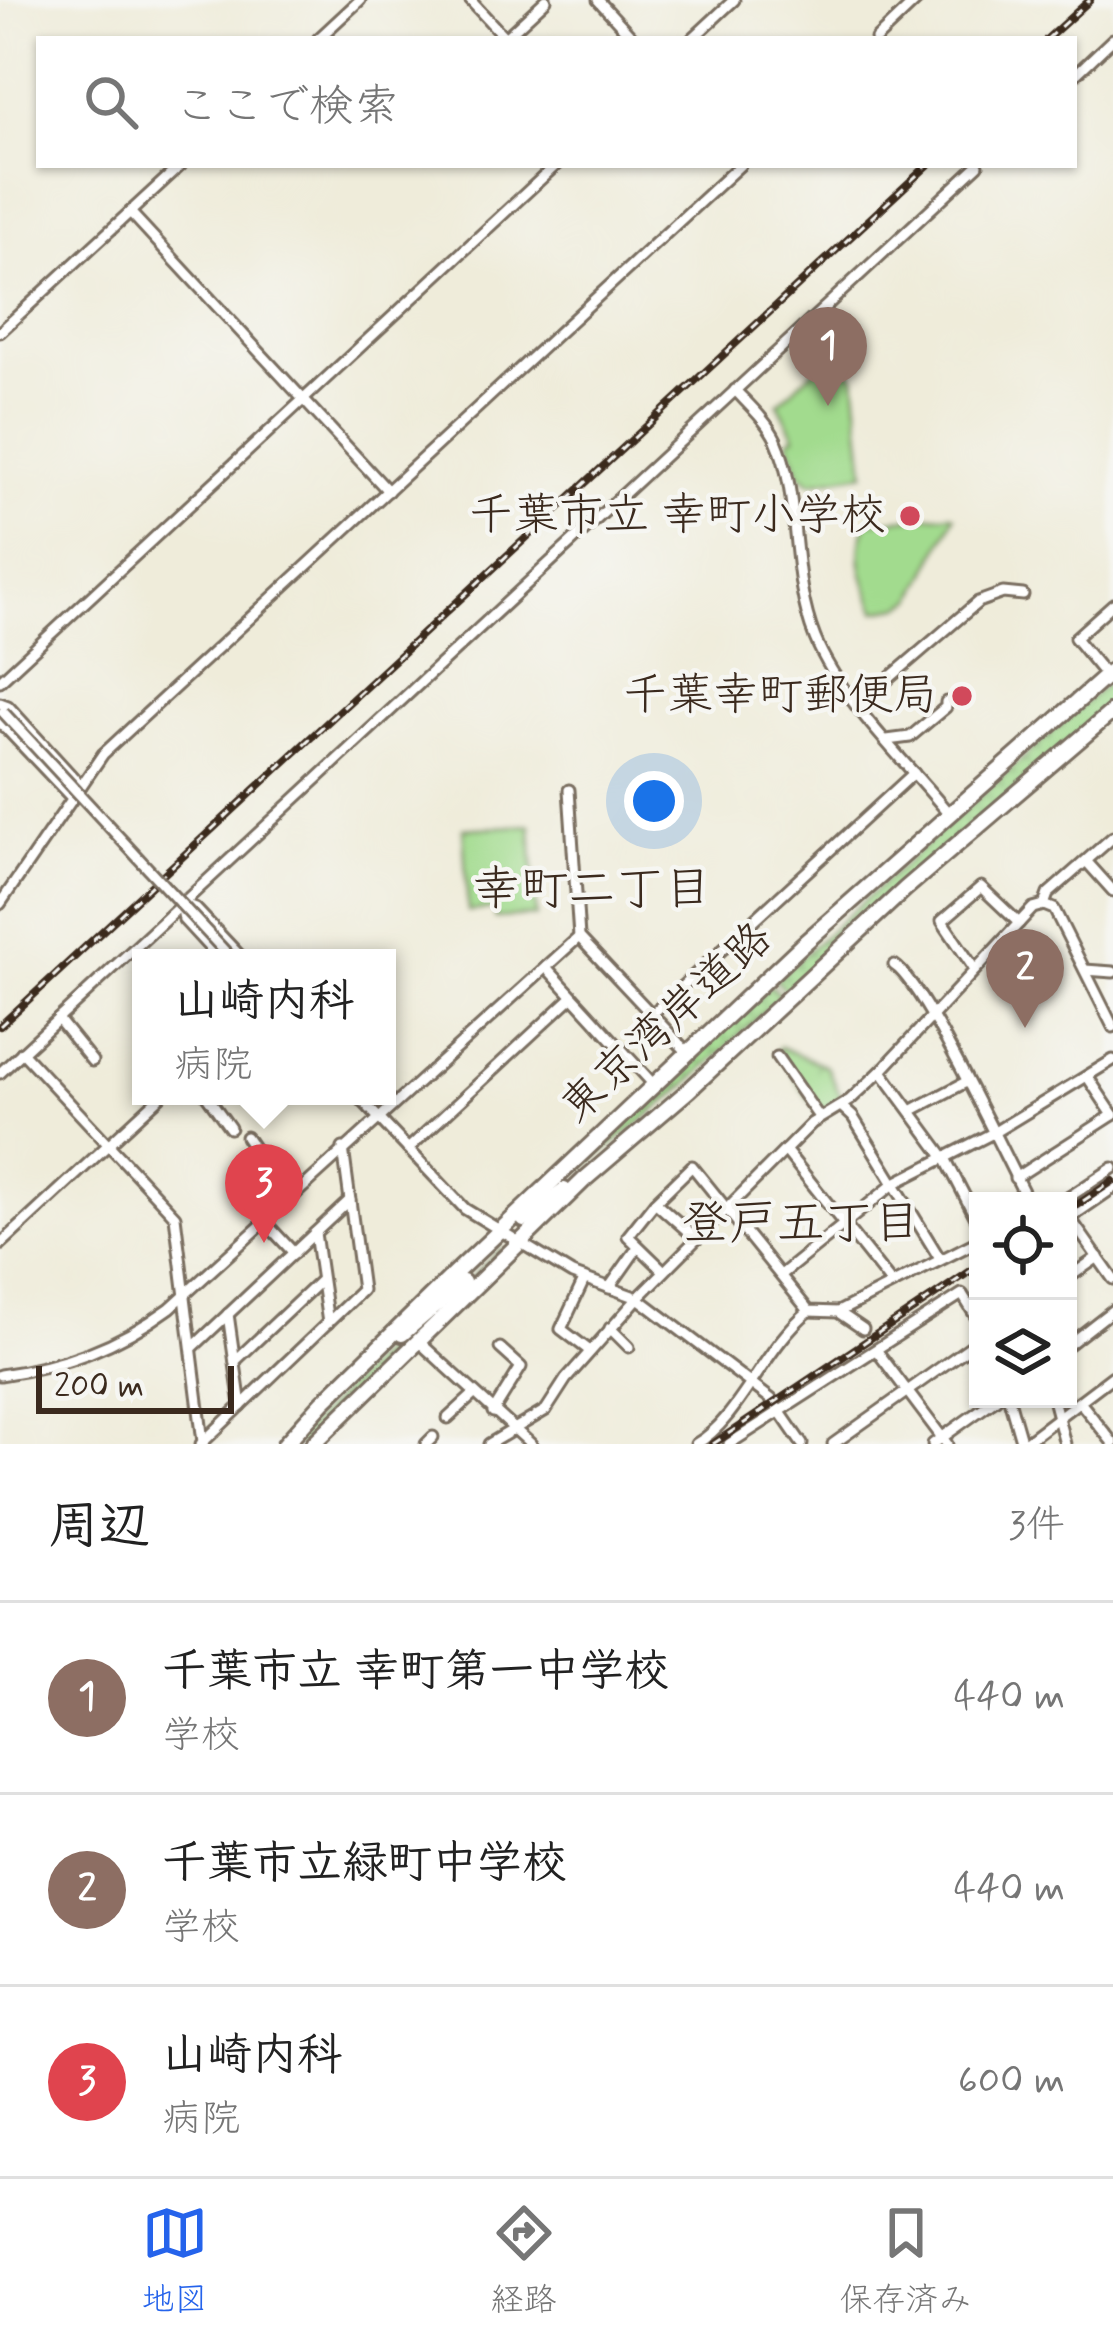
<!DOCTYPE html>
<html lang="ja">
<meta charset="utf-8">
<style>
body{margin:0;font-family:Mynerve,"Klee One",sans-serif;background:#f6f6f6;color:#222}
.controls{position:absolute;right:36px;bottom:36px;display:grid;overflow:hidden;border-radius:0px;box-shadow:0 3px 9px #0004}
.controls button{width:108px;height:108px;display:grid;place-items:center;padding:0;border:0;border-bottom:3px solid #e0e0e0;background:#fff;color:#222;font:60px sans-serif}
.scale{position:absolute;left:36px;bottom:30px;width:198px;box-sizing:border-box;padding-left:12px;border:6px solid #3b2a1e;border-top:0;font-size:33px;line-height:42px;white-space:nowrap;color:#3b2a1e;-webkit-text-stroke:9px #f6f6f2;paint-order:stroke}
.you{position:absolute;left:654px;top:801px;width:42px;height:42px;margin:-30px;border:9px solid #fff;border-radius:50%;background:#1a73e8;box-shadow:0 0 0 18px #1a73e833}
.badge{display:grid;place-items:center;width:78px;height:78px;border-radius:50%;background:#2563eb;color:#fff;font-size:39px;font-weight:700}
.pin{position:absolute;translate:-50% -99px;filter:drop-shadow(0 3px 6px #0008)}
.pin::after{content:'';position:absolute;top:63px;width:42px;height:36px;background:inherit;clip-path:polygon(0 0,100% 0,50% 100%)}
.popup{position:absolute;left:132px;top:949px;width:264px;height:156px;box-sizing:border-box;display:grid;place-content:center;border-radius:0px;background:#fff;filter:drop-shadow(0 3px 9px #0005);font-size:39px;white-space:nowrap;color:#767676}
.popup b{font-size:45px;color:#222}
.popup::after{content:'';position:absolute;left:50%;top:100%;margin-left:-24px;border:24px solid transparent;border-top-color:#fff}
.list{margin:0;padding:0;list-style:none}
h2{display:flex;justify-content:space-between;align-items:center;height:156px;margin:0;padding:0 48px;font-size:51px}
h2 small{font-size:39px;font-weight:400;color:#767676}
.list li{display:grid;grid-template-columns:78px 1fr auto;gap:36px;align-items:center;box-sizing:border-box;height:192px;padding:0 48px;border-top:3px solid #e0e0e0}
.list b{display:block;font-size:45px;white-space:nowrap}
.list p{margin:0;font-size:39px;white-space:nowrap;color:#767676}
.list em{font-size:39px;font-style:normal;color:#767676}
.icon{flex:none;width:66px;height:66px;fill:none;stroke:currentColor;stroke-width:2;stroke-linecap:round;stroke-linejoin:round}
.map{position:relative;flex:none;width:1113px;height:1444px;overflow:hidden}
.search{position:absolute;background:#fff;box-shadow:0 3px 9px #0004;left:36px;right:36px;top:36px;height:132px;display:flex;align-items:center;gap:30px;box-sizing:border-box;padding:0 42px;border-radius:0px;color:#767676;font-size:45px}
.sheet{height:732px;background:#fff}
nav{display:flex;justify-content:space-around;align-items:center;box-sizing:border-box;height:168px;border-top:3px solid #e0e0e0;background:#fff;font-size:33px;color:#767676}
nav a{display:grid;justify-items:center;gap:6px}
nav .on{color:#2563eb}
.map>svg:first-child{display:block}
</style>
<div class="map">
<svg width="1113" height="1444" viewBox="0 0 1113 1444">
<defs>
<pattern id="grass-dots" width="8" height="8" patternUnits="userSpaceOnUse" patternTransform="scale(3)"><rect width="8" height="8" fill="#a2db8e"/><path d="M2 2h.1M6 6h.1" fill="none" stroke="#8cbc7a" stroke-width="1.8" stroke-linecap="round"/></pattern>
<pattern id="park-crowns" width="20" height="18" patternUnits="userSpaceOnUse" patternTransform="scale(3)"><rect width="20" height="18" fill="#a2db8e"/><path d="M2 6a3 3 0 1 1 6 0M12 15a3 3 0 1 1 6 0" fill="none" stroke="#8cbc7a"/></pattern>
</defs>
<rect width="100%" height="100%" fill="#f6f6f2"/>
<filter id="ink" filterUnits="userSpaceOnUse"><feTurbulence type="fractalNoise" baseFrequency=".00833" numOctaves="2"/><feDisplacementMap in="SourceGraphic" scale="24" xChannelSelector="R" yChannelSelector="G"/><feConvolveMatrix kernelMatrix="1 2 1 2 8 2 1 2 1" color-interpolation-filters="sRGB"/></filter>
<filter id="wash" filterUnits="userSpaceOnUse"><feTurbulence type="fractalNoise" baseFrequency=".004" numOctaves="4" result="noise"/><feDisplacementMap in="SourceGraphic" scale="48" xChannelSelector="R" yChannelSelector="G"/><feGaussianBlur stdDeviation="2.7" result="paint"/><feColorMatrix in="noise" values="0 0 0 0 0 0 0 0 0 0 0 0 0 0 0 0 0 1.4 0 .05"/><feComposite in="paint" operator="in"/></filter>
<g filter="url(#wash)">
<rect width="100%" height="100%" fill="#efecda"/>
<g fill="url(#grass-dots)" stroke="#6e8256" stroke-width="3">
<path d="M1106,684L1113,692V703L786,992L775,980Z"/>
<path d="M771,985L780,996L688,1084L533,1209Z"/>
<path d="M500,1249H503L305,1444H290L384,1350L433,1314Z"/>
</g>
<path fill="url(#park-crowns)" stroke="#6e8256" stroke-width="3" d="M780,1047L826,1066L843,1100L818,1112L777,1051Z"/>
<g fill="#a2db8e" stroke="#6e8256" stroke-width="3">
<path d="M833,352L855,377L865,473L811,482L800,474L788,440L795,436L778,403Z"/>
<path d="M952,514L955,516L914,599L900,607L876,611C864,582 852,552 868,522Z"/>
<path d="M531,825L536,916L495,918L494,909L468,911L463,829Z"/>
</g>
</g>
<g filter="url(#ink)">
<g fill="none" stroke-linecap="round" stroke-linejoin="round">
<g stroke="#7a6e60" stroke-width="15">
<g id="minor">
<path d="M470,0L506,39"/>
<path d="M598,0L634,39"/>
<path d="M505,38L546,0"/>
<path d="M318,39L360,0"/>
<path d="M692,39L734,0"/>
<path d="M876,39L917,0"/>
<path d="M1074,76L1113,39"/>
<path d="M130,212L388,491"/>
<path d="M0,332L181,165"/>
<path d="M735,390C749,405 767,421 776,440C801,496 789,573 815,638C841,701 905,760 949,814"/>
<path d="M1113,604L1075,638L1113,684"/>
<path d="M0,681L556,165"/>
<path d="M0,703L8,706L81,786"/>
<path d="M858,705L978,602L1003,593L1023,595"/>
<path d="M0,722L72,798"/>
<path d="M887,740L910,737L946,707V702"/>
<path d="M569,790L579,937L688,1053"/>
<path d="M1086,861L1113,891"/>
<path d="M181,903L195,908L242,958"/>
<path d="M181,903L184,920L219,958"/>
<path d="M0,904L103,754L740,165"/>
<path d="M1044,905L1048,894L1113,837"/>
<path d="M894,965C925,984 1005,1158 1028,1201"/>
<path d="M546,967L654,1085"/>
<path d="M975,970L942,921L981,887L1019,923"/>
<path d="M1085,970L1113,972"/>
<path d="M651,1015L914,773"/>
<path d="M58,1019L92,1061"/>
<path d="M22,1052L175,1216L203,1442"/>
<path d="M777,1057L819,1117"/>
<path d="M881,1071L945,1158L978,1222"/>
<path d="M0,1073L978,165"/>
<path d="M1087,1076L1113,1115"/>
<path d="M207,1096L230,1128"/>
<path d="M358,1096L465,1209L572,1274L638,1298L771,1399L802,1444"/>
<path d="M841,1106L853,1117L940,1259"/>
<path d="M911,1111L966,1082"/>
<path d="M246,1137L287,1198"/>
<path d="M408,1149L572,997"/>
<path d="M785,1150L891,1283"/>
<path d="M1015,1178L1113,1115"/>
<path d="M1063,1201L1113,1168"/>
<path d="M655,1202L628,1236L664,1271"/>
<path d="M1070,1218L1113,1279"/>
<path d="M1068,1219L1113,1188"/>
<path d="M264,1221L294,1253"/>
<path d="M315,1233L328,1323"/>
<path d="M697,1239L655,1202L692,1166L809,1311L838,1312L863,1329"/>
<path d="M0,1245L161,1096"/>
<path d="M781,1275L895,1183L993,1133L1113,1060"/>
<path d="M1068,1278L1098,1257"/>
<path d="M584,1280L561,1329L590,1351"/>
<path d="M609,1288L638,1247"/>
<path d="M838,1312L978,1241"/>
<path d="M228,1314L241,1406"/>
<path d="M610,1328L629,1347"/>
<path d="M417,1340L531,1444"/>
<path d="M1068,1345L1113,1310"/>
<path d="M192,1348L350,1200"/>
<path d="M877,1351L947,1444"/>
<path d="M235,1361L321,1280"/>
<path d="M0,1375C64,1366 117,1347 170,1308L579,937"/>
<path d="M1009,1399L1022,1444"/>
<path d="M1053,1399L1065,1444"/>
<path d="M1080,1402L1113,1443"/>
<path d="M493,1412L521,1367L500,1348"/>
<path d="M448,1418L473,1395"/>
<path d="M201,1444L362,1290L343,1148"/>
<path d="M426,1444L433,1437"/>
<path d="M489,1444L546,1410L566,1379L638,1298L812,1123L850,1100L881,1071L1033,908L1044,905L1054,909L1113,1027"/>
<path d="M696,1444C740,1419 764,1347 809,1311"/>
<path d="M729,1444L962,1294L978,1320"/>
<path d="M833,1444L978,1341"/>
<path d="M933,1444L996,1399"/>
<path d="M1023,1444L1113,1376"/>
</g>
</g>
<g stroke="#7a6e60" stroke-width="20">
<g id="highway">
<path d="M524,1220L564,1190"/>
<path d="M402,1334L463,1282"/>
<path d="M285,1444L323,1402L450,1278L801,946L1113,670"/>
<path d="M313,1444L585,1179L689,1090L905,889L1113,711"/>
</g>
</g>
<use href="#minor" stroke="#fff" stroke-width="9"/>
<use href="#highway" stroke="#fff" stroke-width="14"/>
<g stroke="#3b2a1e" stroke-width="8">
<g id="rail">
<path d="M1047,39L1090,0"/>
<path d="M0,1026L928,165"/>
<path d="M1068,1211L1113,1181"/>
<path d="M713,1444L978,1266"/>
</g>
</g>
<use href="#rail" stroke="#f6f6f2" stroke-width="3" stroke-dasharray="9" stroke-linecap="butt"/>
<g stroke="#7a6e60" stroke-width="15" stroke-linecap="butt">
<path id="minor-bridge" d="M3,712L231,958"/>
</g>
<use href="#minor-bridge" stroke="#fff" stroke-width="9"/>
</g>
</g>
<g fill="#d1495b" stroke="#f6f6f2" stroke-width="4.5">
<circle cx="910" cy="516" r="12"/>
<circle cx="962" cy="696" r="12"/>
</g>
<g text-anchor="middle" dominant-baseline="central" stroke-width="9" stroke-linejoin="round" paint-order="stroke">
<g font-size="45" fill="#3b2a1e" stroke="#f6f6f2" text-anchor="end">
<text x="886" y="516">千葉市立 幸町小学校</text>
<text x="938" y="696">千葉幸町郵便局</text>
</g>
<g font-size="45" fill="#3b2a1e" stroke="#f6f6f2">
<text transform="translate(667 1023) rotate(-43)">東京湾岸道路</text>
</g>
<g font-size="48" fill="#3b2a1e" stroke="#f6f6f2">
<text x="592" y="890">幸町二丁目</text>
<text x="801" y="1224">登戸五丁目</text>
</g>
</g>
</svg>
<div class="controls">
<button><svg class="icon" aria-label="locate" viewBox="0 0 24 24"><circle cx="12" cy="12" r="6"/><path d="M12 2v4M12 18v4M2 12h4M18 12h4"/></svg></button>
<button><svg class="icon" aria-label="layers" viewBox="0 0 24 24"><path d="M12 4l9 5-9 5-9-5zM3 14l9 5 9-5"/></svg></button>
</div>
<div class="scale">200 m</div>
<div class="you"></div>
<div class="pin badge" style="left:828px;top:406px;background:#8d6e63">1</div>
<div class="pin badge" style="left:1025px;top:1028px;background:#8d6e63">2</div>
<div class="pin badge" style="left:264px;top:1243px;background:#e0444e">3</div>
<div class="popup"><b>山崎内科</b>病院</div>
<div class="search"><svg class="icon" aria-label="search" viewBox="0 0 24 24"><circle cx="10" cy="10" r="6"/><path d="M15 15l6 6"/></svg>ここで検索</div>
</div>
<section class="sheet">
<h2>周辺<small>3件</small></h2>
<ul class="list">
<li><span class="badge" style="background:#8d6e63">1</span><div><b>千葉市立 幸町第一中学校</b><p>学校</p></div><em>440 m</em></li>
<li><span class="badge" style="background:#8d6e63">2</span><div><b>千葉市立緑町中学校</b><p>学校</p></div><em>440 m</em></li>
<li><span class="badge" style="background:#e0444e">3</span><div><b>山崎内科</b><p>病院</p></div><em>600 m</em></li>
</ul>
</section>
<nav>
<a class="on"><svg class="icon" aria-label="map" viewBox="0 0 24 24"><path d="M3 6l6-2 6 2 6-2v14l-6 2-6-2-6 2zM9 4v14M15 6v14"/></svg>地図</a>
<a><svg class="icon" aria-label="directions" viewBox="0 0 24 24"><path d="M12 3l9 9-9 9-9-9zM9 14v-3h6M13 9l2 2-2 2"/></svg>経路</a>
<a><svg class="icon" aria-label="saved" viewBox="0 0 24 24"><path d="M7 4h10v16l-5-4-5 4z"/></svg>保存済み</a>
</nav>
